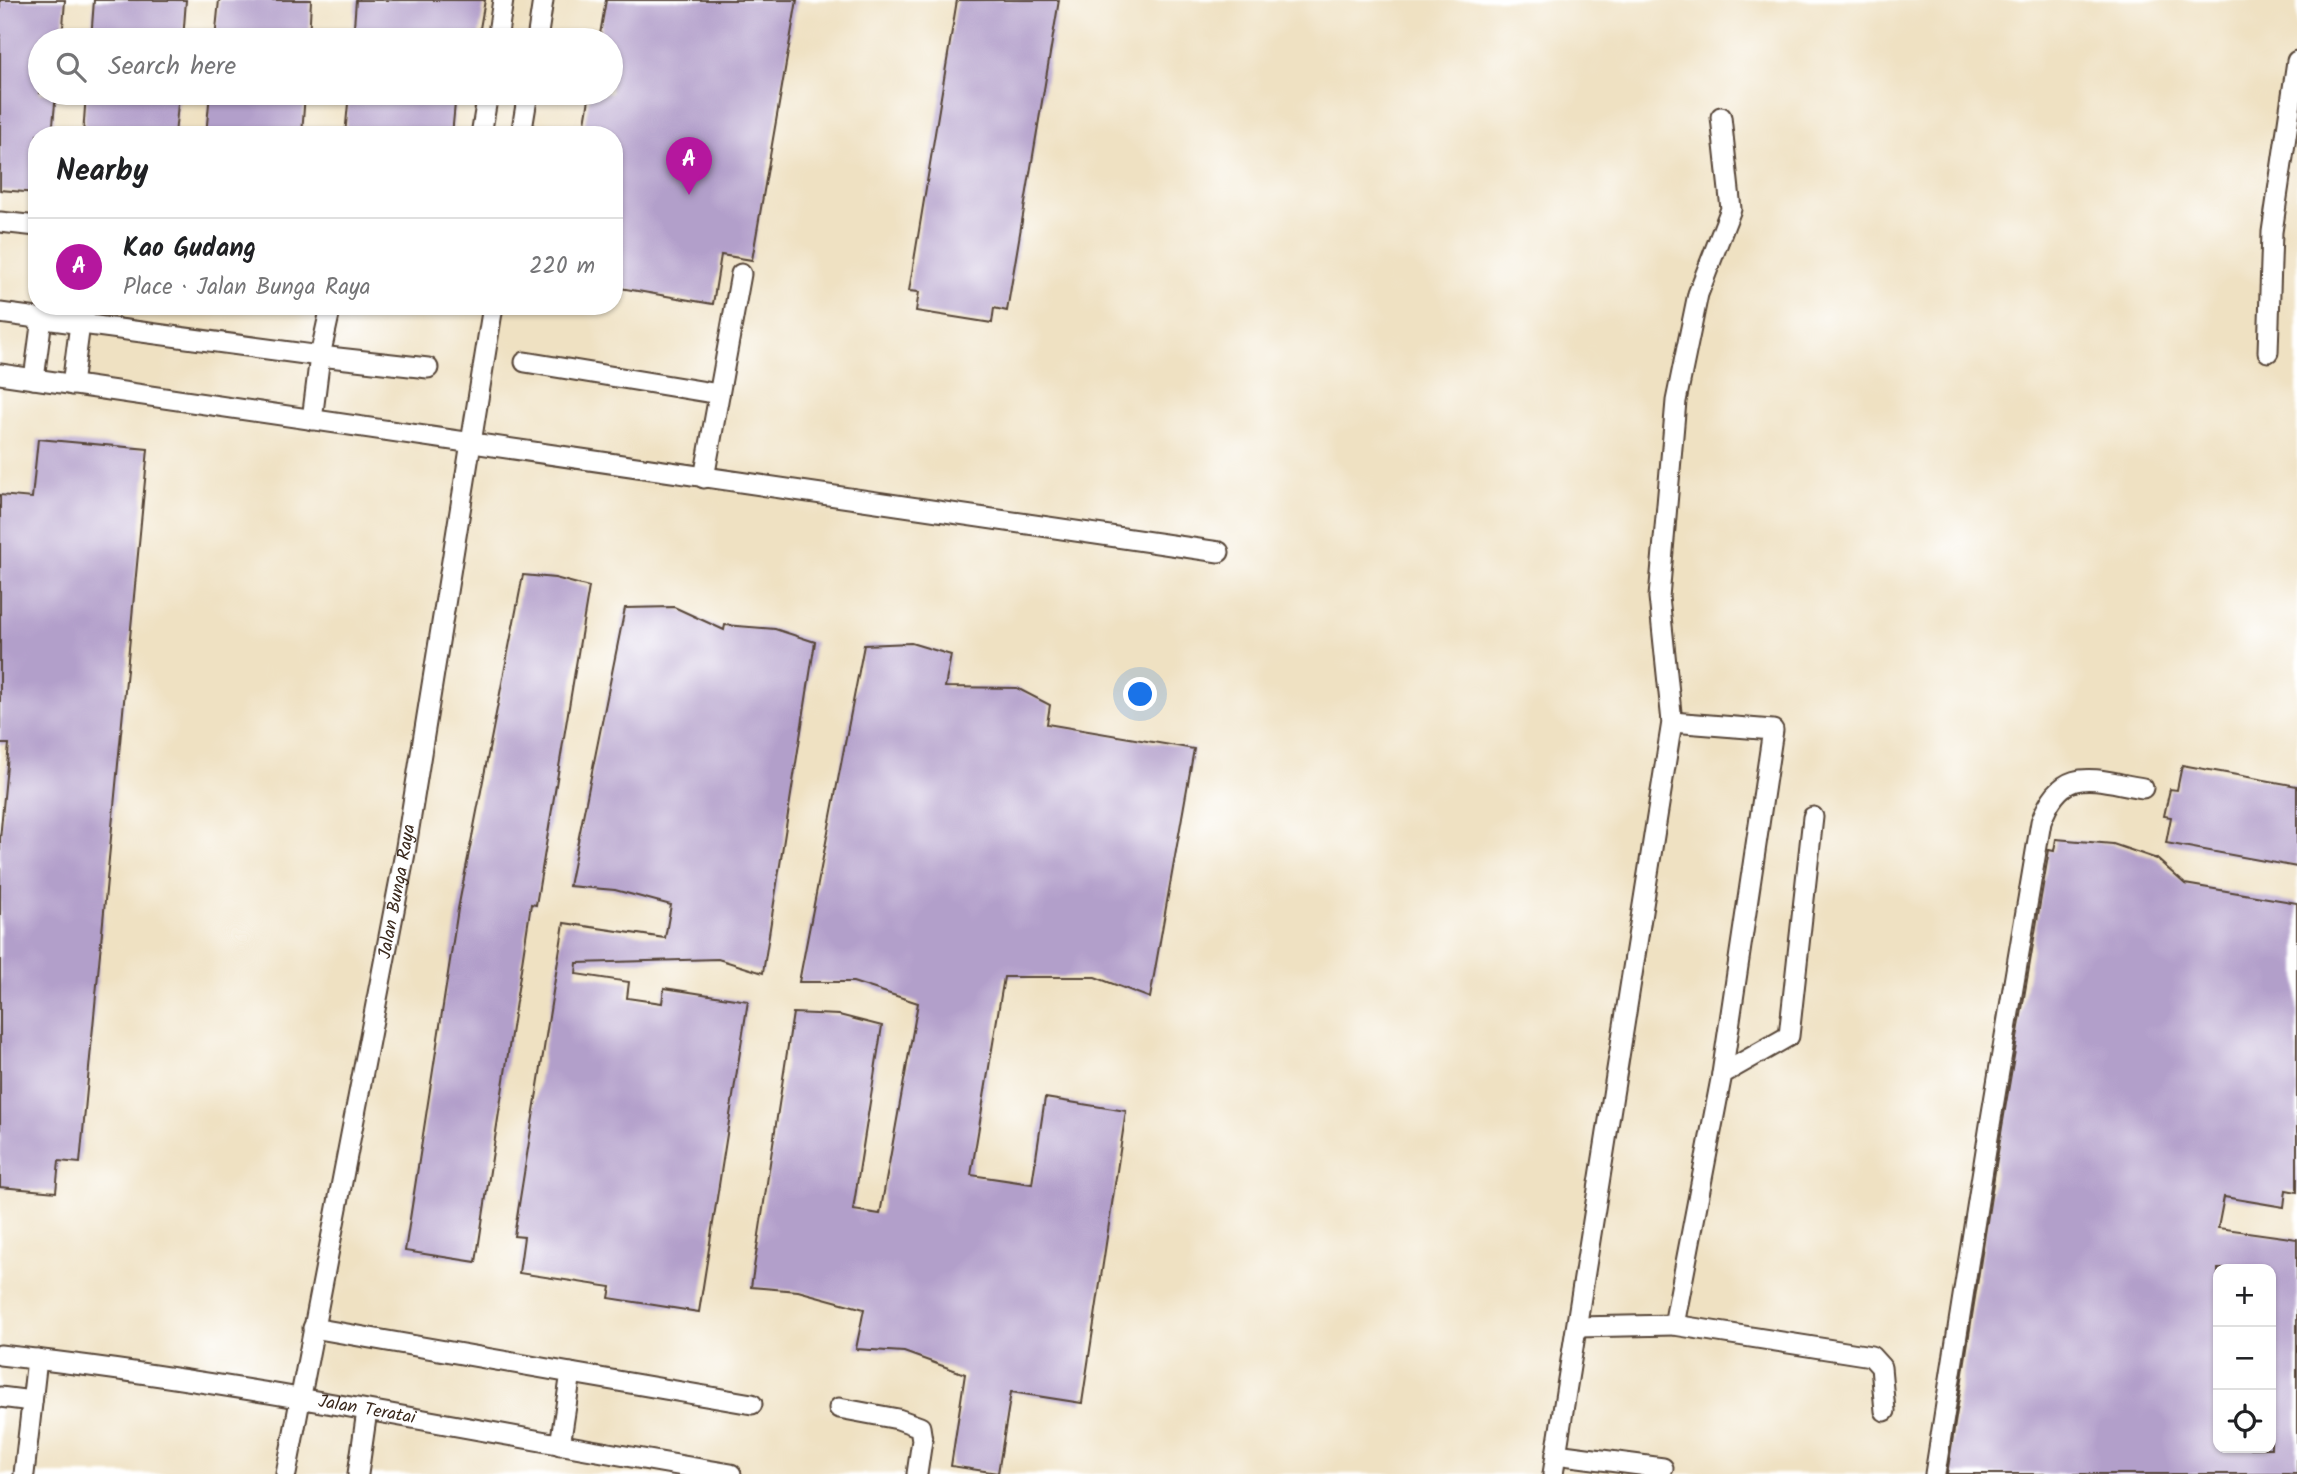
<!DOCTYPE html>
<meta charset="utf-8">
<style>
body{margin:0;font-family:Kalam,sans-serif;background:#f6f6f6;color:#202124}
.controls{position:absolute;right:21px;bottom:21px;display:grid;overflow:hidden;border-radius:14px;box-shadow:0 2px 5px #0004}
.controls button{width:63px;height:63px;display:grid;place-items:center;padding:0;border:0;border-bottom:2px solid #e0e0e0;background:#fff;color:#202124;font:35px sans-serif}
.you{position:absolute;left:1141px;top:695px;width:24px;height:24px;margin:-18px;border:5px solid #fff;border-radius:50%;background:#1a73e8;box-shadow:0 0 0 10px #1a73e833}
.badge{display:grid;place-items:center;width:46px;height:46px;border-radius:50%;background:#b5179e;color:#fff;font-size:23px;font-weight:700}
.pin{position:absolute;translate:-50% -58px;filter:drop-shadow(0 2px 4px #0008)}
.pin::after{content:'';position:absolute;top:37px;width:24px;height:21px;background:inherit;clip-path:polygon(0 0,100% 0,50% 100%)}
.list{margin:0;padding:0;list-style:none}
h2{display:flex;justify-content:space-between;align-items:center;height:91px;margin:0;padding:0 28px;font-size:30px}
h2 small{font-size:23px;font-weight:400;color:#757577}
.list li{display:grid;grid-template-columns:46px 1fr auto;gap:21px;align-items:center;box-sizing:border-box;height:98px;padding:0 28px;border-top:2px solid #e0e0e0}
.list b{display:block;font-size:26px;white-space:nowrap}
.list p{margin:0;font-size:23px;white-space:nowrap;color:#757577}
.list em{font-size:23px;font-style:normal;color:#757577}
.icon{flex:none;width:38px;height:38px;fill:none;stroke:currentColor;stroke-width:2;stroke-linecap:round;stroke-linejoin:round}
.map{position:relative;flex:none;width:2297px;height:1474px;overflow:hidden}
.search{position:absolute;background:#fff;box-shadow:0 2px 5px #0004;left:28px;top:28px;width:595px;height:77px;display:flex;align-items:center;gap:18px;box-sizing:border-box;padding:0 24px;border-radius:38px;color:#757577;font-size:26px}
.panel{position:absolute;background:#fff;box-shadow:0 2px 5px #0004;left:28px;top:126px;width:595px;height:189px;border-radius:28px}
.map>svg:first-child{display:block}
</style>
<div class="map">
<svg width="2297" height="1474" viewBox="0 0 2297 1474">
<rect width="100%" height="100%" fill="#fff"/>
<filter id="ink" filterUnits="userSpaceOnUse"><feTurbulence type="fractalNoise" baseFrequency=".0143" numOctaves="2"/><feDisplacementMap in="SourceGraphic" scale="14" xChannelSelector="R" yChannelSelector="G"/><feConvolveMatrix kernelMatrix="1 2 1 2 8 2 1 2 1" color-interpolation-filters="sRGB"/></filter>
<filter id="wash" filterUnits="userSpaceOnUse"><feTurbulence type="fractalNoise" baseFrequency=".00686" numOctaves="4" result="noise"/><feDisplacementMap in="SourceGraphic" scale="28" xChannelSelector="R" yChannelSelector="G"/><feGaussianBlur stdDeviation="1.57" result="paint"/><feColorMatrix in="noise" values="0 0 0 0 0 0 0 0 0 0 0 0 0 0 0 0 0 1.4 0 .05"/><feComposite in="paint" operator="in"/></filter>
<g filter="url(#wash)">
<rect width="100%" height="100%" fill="#efe1c2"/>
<g id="blocks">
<g fill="#b29fca" fill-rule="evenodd">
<path d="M0,0H65L62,40H40V93H56L52,135H37V193L0,190Z"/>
<path d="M94,0H186L183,40H91Z"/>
<path d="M219,0H311L309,40H215Z"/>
<path d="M356,0H485L478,40H353Z"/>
<path d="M606,0H797L752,260L721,255L713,304L614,287V135H583L590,93H611V40H599Z"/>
<path d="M957,0H1059L1007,311L994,308L992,323L916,311L919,292L909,291Z"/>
<path d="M86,93H179L175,135H83Z"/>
<path d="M210,93H305L302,135H206Z"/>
<path d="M349,93H456L452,135H345Z"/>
<path d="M38,439L148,449L80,1163L59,1161L56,1192L0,1187V839L9,744H0V495L32,498Z"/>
<path d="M523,575L555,578L589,587L536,905L531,904L476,1262L405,1251L458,909Z"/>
<path d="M674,607L724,630L725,625L775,629L815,642L763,973L718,959L577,963L576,974L629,982L627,998L662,1003L664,988L748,1001L699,1312L609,1298L611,1287L519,1273L524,1237L514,1236L564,923L665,938L671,905L615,890L569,886L625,608Z"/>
<path d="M911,643L951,655L945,687L1017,688L1050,705L1047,724L1194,749L1150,998L1095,977H1004L971,1175L1032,1184L1045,1098L1126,1111L1082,1403L1011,1392L998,1473L951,1466L965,1374L904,1352L856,1349L864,1309L798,1291L751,1287L793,1013L839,1015L882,1026L853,1210L880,1214L918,1003L853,982H799L864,645Z"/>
<path d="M2182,765L2297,786V867L2166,843L2171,817L2164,816L2170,789L2177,790Z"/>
<path d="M2056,839L2113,844L2157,859L2185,884L2297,903V1192L2286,1190L2284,1207L2224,1197L2218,1228L2297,1239V1474H1947L2002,1127L2049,850L2054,851ZM2218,1269H2271V1448H2218Z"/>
</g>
</g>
</g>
<g filter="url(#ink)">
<use href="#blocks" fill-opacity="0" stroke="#564537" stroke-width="2"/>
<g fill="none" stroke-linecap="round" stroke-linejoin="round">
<g stroke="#564537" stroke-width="23">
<g id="minor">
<path d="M497,40L503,0"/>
<path d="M537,40L543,0"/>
<path d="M481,135L488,93"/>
<path d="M521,135L528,93"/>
<path d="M0,222L37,226"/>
<path d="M331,306L320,356L428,368"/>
<path d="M0,313L320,356L312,420"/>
<path d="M2268,352L2272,232L2297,61"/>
<path d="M525,362L719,394"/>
<path d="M0,374L1219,552"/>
<path d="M34,379L42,318"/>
<path d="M72,385L80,324L87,306"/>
<path d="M704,478L741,274"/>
<path d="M1672,722L1773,730L1722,1074"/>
<path d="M1674,1325L1871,1356L1881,1367L1885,1411"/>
<path d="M1577,1327L1674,1325L1722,1074L1789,1036L1813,817"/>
<path d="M313,1328L571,1373L560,1445"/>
<path id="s1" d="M0,1355C245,1382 487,1434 731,1474"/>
<path d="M571,1373L752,1404"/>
<path d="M0,1397L32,1401"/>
<path d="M839,1408L898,1419L920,1427L922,1440L917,1474"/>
<path d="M1556,1454L1663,1468"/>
<path d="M24,1474L37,1359"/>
<path id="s2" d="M286,1474L405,853L493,306"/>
<path d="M358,1474L367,1411"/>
<path d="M1553,1474L1672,722L1659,597L1676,401L1698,294L1731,209L1721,117"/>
<path d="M1935,1474L1990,1125L2041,822C2062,763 2093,780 2143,788"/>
</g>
</g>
<use href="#minor" stroke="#fff" stroke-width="19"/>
</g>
</g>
<g text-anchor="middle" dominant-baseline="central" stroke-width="7" stroke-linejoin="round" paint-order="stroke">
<g font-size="18" fill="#3b2a1e" stroke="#fff">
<text stroke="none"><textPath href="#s2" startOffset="593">Jalan Bunga Raya</textPath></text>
<text stroke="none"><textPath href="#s1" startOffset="371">Jalan Teratai</textPath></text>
</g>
</g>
</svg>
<div class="controls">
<button>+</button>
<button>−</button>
<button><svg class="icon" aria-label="locate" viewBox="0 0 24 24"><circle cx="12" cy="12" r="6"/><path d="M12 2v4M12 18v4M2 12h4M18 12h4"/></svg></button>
</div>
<div class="you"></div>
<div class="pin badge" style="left:689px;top:195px">A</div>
<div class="search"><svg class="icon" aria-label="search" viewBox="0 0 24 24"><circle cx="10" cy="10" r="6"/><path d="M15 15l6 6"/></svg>Search here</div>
<section class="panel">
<h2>Nearby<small></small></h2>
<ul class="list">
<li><span class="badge">A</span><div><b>Kao Gudang</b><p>Place · Jalan Bunga Raya</p></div><em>220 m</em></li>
</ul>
</section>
</div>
